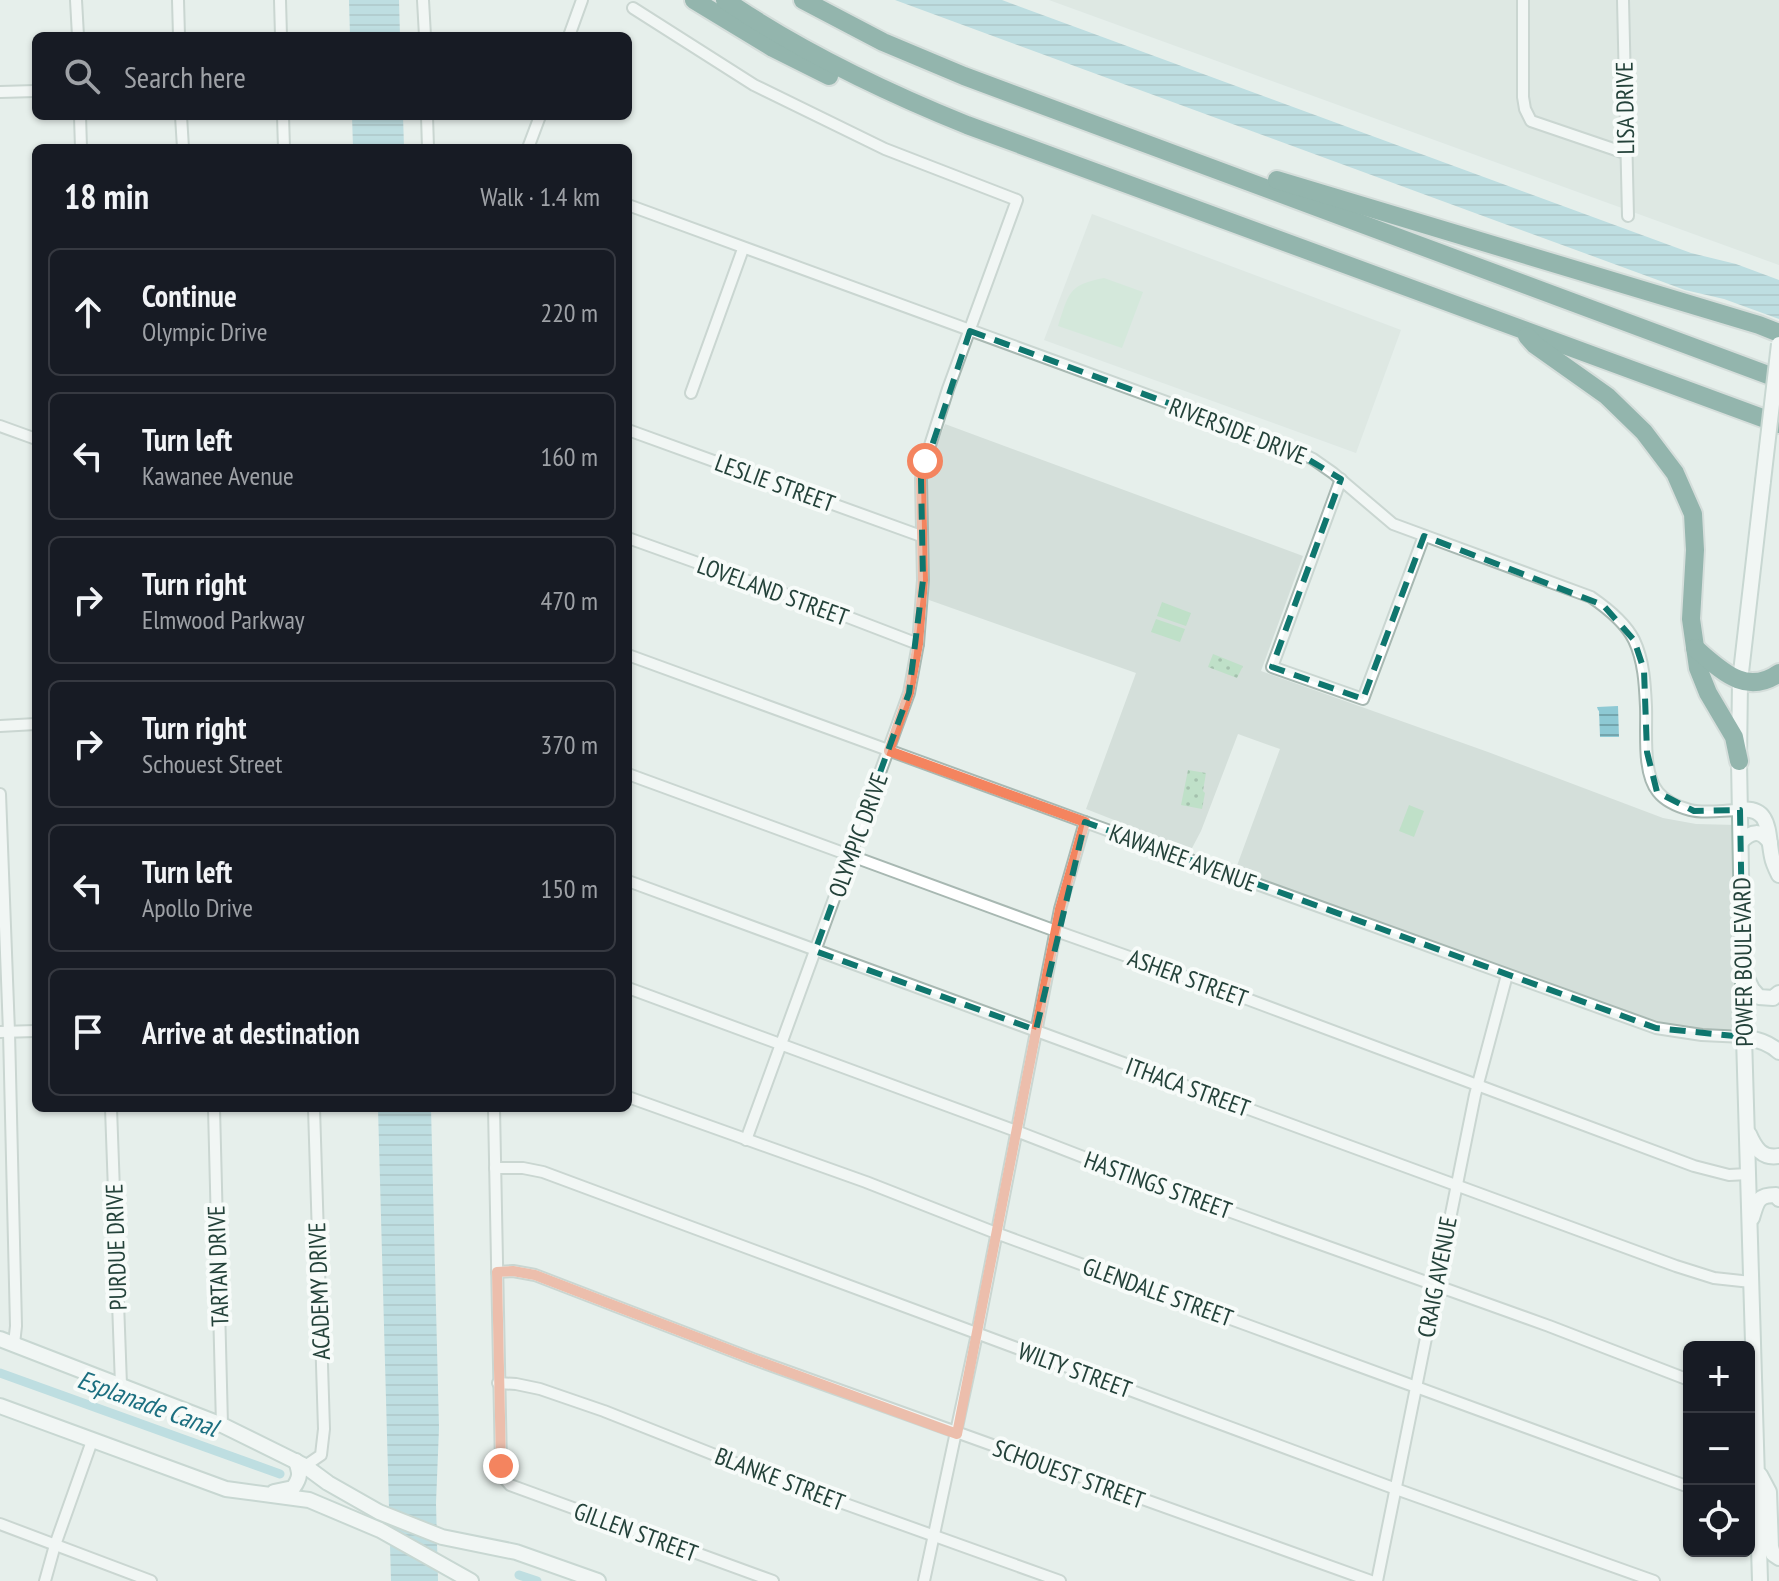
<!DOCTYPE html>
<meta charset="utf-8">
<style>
body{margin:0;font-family:"PT Sans Narrow",sans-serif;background:#20242c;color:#f1f3f6}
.controls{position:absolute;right:24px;bottom:24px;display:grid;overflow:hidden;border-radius:12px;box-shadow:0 2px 6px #0004}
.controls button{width:72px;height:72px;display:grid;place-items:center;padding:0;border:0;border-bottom:2px solid #363941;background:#171b24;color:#f1f3f6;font:40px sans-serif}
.stop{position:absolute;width:24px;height:24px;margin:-18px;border:6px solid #f4845f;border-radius:50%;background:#fff}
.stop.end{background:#f4845f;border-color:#fff;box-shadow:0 2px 8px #0008}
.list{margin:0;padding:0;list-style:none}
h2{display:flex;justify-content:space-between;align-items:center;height:104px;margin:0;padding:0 32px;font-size:34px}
h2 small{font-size:26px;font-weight:400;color:#9ea1a6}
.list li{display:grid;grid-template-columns:52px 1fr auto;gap:24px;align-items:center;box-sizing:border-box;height:128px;margin:0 16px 16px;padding:0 16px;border:2px solid #363941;border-radius:12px}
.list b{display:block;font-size:30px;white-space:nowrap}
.list p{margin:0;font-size:26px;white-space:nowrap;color:#9ea1a6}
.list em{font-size:26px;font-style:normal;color:#9ea1a6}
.icon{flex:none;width:44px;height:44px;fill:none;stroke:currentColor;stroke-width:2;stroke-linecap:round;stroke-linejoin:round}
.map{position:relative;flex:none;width:1779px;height:1581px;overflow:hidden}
.search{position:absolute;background:#171b24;box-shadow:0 2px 6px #0004;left:32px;top:32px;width:600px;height:88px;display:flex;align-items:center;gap:20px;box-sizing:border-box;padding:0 28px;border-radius:12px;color:#9ea1a6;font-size:30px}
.panel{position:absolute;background:#171b24;box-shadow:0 2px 6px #0004;left:32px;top:144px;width:600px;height:968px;border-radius:12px}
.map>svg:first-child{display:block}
</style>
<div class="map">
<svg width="1779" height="1581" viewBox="0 0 1779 1581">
<defs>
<pattern id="park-dots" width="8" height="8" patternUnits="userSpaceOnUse" patternTransform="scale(2)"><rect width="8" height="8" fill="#bfe0c8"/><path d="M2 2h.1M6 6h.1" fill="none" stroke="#a4c1ad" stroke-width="1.8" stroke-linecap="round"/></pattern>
<pattern id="water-rules" width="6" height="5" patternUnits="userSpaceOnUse" patternTransform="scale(2)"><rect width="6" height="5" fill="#8ec9d4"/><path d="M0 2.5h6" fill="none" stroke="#74a5ad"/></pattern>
</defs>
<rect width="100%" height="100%" fill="#e6efeb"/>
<g fill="#d4dfda">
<path d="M1049,0H1779V265Z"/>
<path d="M1092,214L1401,330L1356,453L1044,340Z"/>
<path d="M945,424L1303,556L1261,671L1488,752L1663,818L1696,824L1737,825L1740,1032H1710L1670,1027L1638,1019L1235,871L1280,749L1238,734L1201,831L1191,850L1086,809L1136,673L929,600L927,471Z"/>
</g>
<g fill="url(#park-dots)">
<path d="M1213,654L1243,666L1237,678L1208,667Z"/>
<path d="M1188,770L1206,773L1203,791L1205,793L1202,809L1181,805Z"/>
</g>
<g fill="#bfe0c8">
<path d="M1104,278L1143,292L1122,348L1058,326C1069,293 1068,285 1104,278Z"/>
<path d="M1162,602L1191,613L1186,626L1157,616Z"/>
<path d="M1156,619L1185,629L1180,642L1151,632Z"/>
<path d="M1409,805L1424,811L1414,837L1399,831Z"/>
</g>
<g fill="url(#water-rules)">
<path d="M349,0H399L400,36H350Z"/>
<path d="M895,0H1002L1691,253L1736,264L1779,280V319L1724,299L1685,290Z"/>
<path d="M352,116H403L404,148H353Z"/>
<path d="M1618,706L1619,737H1600L1599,711L1598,710L1597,707Z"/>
<path d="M378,1108H431L439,1428L436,1503L438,1581H391Z"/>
</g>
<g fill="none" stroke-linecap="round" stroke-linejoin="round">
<g stroke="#8ec9d4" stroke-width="9">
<path d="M0,1373L280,1474"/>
<path d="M381,1522L400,1530"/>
<path d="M519,1575L537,1581"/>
</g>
<g stroke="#a8b8b2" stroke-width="14">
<g id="minor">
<path d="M76,0L78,36"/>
<path d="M178,0L179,36"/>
<path d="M280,0L281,36"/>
<path d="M423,0L425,36"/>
<path d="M1523,0V97L1525,109L1531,121L1625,153"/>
<path d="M1623,0L1628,216"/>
<path d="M633,8L754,85L885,149L1017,200L948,389L925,461L921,479L923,580L918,644L909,693L746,1140"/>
<path d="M569,36L582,0"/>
<path d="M0,92L36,91"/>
<path d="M80,116L81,148"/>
<path d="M181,116L183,148"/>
<path d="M283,116L284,148"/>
<path d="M427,116L428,148"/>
<path d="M528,148L540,116"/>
<path d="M628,205L1284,445L1313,459L1333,473L1393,524L1591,597C1607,608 1625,622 1634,640C1644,661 1645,685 1646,707C1647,731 1642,773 1658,792C1665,801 1679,807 1690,810C1705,814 1724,810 1740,810"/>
<path d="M691,393L743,249"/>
<path d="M0,426L36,439"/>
<path d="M628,430L921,536"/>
<path d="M1341,479L1272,667L1363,699L1424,536"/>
<path d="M628,538L832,611L918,644"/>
<path d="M628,655L1085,822L1656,1028L1702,1035L1744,1037"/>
<path d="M0,726L36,724"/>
<path d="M628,774L1056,931L1231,993L1694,1166L1729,1175L1748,1174"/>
<path d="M0,794L9,1032L16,1326L14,1344"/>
<path d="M628,881L1676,1266L1714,1278L1751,1282"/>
<path d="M628,988L1016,1131L1153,1184L1549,1326L1689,1380"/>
<path d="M0,1032L36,1031"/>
<path d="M628,1097L866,1182L996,1233L1689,1487"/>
<path d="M111,1108L121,1385"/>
<path d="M214,1108L222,1425"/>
<path d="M494,1108L501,1466L503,1477L510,1485L773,1581"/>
<path d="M495,1168H523L543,1172L1396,1489L1654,1581"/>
<path d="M497,1272L513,1271L535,1275L753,1359L1371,1581"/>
<path d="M498,1383L516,1384L540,1389L604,1411L773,1478L1060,1581"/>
<path d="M305,1466L321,1455L324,1429L314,1108"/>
<path d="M0,1524L151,1581"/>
<path d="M45,1581L55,1545L92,1441"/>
<path d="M924,1581L977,1334L1060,909L1085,822"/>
<path d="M1377,1581L1475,1095L1507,975"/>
</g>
</g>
<g stroke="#a4bbb3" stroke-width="18">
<g id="secondary">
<path d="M1740,810C1772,806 1767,834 1772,857C1773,863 1776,869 1779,875"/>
<path d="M1741,842C1751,831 1761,829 1770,843"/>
<path d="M1745,974L1752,989L1759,997L1773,998L1779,993"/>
<path d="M1744,1037C1756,1039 1770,1043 1779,1052"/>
<path d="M1749,1134C1755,1148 1762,1159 1779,1156"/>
<path d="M1752,1218C1757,1202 1757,1195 1776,1195L1779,1199"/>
<path d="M0,1339L222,1425L305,1466L328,1483L379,1512L442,1537L516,1552L598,1581"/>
<path d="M0,1406L226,1489L309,1500L380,1530L471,1581"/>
<path d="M1760,1475L1769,1492L1771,1547L1773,1554L1779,1558"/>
<path d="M274,1492L293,1488C301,1477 300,1473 296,1461"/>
<path d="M1760,1581L1744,1037L1739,761L1740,681L1763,481"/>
</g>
</g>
<g stroke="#c2cac8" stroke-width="22">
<g id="motorway">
<path d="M694,0L773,48L829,76"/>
<path d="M725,0C801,52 883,91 967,125L1779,424"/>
<path d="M803,0L883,42L964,76L1779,379"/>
<path d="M1277,180L1759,325L1779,333"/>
<path d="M1527,336L1535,345L1607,396L1644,432L1675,473L1693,514L1695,550L1691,619L1698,668L1708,693L1734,737L1739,761"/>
<path d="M1695,648C1720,669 1745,697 1779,673"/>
</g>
</g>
<use href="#minor" stroke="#fff" stroke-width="10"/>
<use href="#secondary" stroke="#fff" stroke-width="14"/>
<use href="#motorway" stroke="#2f6f62" stroke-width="18"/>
<g stroke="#a4bbb3" stroke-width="18" stroke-linecap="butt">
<path id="secondary-bridge" d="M1763,481L1779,344"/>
</g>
<use href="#secondary-bridge" stroke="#fff" stroke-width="14"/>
</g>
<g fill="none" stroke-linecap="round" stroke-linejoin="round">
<path stroke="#f4845f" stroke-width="10" d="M501,1466L497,1272L513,1271L535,1275L753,1359L957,1434L1060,909L1085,822L889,751L909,693L918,644L923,580L921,479L925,461"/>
</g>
<path d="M0 0H1779V1581H0ZM970,331L1284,445L1341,479L1272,667L1363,699L1424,536L1603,605L1634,640L1644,670L1647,752L1657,792L1694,811L1740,810L1744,1037L1656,1028L1085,822L1036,1030L815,951L909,693L923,580L921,479Z" fill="#e6efeb" fill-opacity=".55" fill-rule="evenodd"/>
<path fill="none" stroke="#0f766e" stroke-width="6" stroke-dasharray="16 10" stroke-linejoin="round" d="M970,331L1284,445L1341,479L1272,667L1363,699L1424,536L1603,605L1634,640L1644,670L1647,752L1657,792L1694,811L1740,810L1744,1037L1656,1028L1085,822L1036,1030L815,951L909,693L923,580L921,479Z"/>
<g text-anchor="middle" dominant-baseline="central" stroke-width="8" stroke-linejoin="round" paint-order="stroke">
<g font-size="24" fill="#24423a" stroke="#f7fbf9">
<text transform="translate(1625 108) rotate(-91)">LISA DRIVE</text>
<text transform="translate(1238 431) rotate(21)">RIVERSIDE DRIVE</text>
<text transform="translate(775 483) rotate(20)">LESLIE STREET</text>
<text transform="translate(773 591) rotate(20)">LOVELAND STREET</text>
<text transform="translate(858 835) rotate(-70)">OLYMPIC DRIVE</text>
<text transform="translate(1183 858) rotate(20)">KAWANEE AVENUE</text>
<text transform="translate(1743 962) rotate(-91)">POWER BOULEVARD</text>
<text transform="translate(1188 978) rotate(20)">ASHER STREET</text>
<text transform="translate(1188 1087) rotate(20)">ITHACA STREET</text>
<text transform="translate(1158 1185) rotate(20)">HASTINGS STREET</text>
<text transform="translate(116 1247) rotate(-92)">PURDUE DRIVE</text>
<text transform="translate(218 1266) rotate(-92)">TARTAN DRIVE</text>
<text transform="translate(1437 1277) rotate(-79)">CRAIG AVENUE</text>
<text transform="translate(319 1291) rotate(-92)">ACADEMY DRIVE</text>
<text transform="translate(1158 1292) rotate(20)">GLENDALE STREET</text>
<text transform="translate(1075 1370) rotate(20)">WILTY STREET</text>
<text transform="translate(1069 1474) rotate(20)">SCHOUEST STREET</text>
<text transform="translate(780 1479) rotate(21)">BLANKE STREET</text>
<text transform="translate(636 1532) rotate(20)">GILLEN STREET</text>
</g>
<g font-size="26" font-style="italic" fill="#1c6f80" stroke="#f7fbf9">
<text transform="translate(148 1403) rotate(20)">Esplanade Canal</text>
</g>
</g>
</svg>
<div class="controls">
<button>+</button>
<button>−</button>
<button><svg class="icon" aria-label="locate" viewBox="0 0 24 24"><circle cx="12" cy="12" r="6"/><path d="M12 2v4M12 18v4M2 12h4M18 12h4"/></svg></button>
</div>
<div class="stop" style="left:925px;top:461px"></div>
<div class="stop end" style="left:501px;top:1466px"></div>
<div class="search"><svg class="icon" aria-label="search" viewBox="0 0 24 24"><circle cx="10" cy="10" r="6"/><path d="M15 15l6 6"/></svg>Search here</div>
<section class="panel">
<h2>18 min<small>Walk · 1.4 km</small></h2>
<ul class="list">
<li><svg class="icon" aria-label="ahead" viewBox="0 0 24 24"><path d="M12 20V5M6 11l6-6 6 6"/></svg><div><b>Continue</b><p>Olympic Drive</p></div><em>220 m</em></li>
<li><svg class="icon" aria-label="left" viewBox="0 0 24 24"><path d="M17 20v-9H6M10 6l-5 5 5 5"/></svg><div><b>Turn left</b><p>Kawanee Avenue</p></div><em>160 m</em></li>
<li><svg class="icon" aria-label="right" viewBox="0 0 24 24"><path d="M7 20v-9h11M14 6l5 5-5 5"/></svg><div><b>Turn right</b><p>Elmwood Parkway</p></div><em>470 m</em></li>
<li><svg class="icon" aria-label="right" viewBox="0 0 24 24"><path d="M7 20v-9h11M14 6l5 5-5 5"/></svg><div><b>Turn right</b><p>Schouest Street</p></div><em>370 m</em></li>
<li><svg class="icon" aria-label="left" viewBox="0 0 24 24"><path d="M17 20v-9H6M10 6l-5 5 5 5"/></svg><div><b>Turn left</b><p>Apollo Drive</p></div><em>150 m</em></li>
<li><svg class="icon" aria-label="arrive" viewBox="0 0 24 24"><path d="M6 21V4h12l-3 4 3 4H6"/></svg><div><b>Arrive at destination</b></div></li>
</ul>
</section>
</div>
